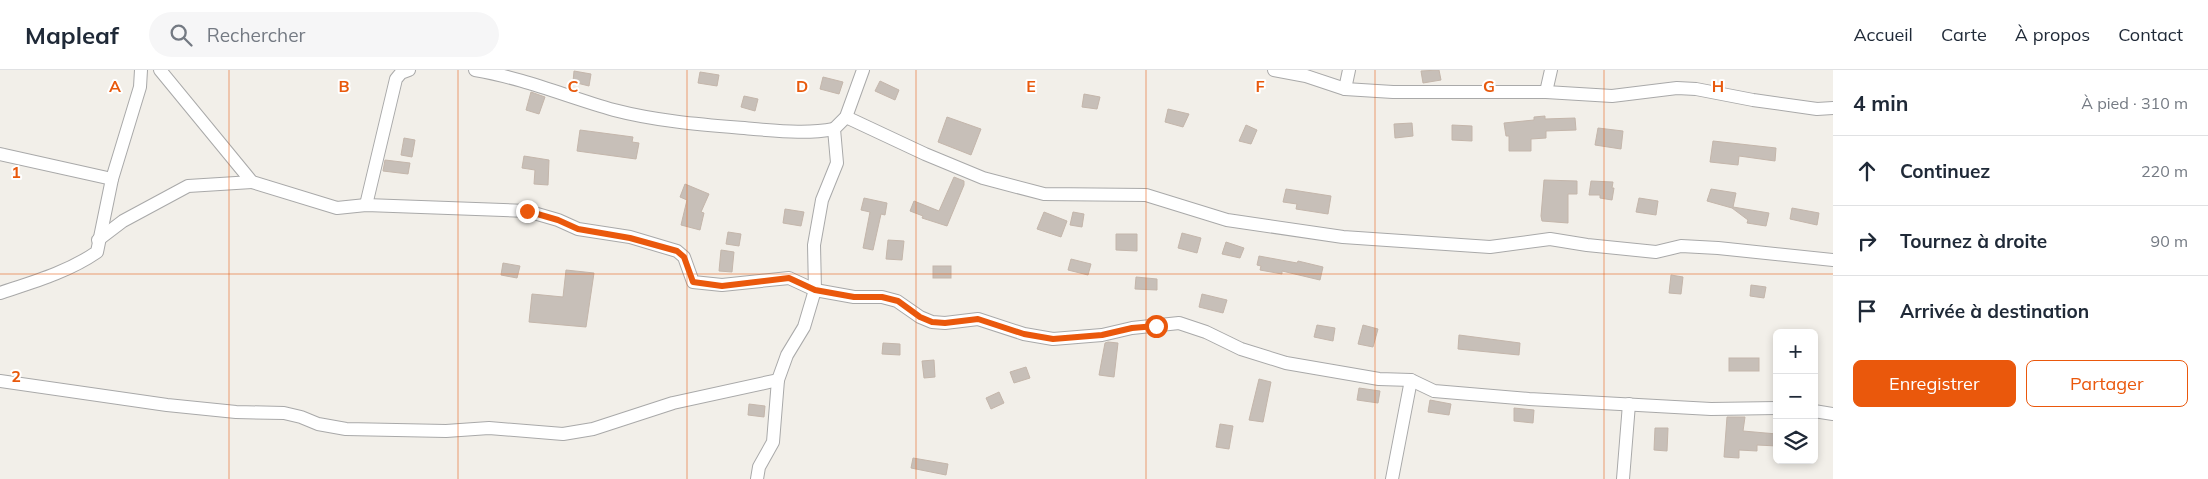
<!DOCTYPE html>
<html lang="fr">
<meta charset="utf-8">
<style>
body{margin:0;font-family:Mulish,sans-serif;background:#f6f6f7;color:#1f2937}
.controls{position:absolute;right:15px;bottom:15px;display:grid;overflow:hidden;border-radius:8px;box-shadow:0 2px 8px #0003}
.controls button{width:45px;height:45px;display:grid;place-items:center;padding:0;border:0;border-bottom:1px solid #e0e1e3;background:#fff;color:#1f2937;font:25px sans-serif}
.stop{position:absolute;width:15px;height:15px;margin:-11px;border:4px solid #ea580c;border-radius:50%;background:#fff}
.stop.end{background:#ea580c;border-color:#fff;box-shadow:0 1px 5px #0008}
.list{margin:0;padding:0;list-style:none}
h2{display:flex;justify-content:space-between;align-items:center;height:65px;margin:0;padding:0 20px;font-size:21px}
h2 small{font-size:16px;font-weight:400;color:#747a83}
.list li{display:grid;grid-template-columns:32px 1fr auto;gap:15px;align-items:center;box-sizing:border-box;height:70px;padding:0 20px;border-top:1px solid #e0e1e3}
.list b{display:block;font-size:19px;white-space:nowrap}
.list em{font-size:16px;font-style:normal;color:#747a83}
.actions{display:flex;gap:10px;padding:15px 20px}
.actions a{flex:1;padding:11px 0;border:1px solid #ea580c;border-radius:8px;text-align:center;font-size:18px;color:#ea580c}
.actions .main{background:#ea580c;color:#fff}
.icon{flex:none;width:28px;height:28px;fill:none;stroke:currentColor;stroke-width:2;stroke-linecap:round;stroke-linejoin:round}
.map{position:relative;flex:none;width:1833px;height:409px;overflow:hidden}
header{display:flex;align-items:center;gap:30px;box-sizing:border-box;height:70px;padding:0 25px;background:#fff;border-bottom:1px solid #e0e1e3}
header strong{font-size:24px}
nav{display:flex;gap:28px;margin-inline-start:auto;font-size:18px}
.search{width:350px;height:45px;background:#f6f6f7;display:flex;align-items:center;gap:12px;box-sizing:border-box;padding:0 18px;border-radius:28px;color:#747a83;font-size:19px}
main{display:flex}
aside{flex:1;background:#fff}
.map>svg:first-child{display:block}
</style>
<header>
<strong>Mapleaf</strong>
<div class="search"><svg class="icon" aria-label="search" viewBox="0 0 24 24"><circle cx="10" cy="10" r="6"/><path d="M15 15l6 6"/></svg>Rechercher</div>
<nav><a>Accueil</a><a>Carte</a><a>À propos</a><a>Contact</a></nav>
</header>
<main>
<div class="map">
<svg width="1833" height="409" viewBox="0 0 1833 409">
<rect width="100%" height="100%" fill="#f2efe9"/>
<g fill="#c7bfb8" stroke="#c4b6ab">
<path d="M1439,0L1441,10L1423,13L1421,1Z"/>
<path d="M574,1L591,4L589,16L573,12Z"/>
<path d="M700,2L719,5L717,16L698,13Z"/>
<path d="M823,7L843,12L839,24L820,19Z"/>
<path d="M880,11L899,20L895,30L875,21Z"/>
<path d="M531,22L545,27L539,44L526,40Z"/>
<path d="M1084,24L1100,27L1097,39L1082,37Z"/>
<path d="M744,26L758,29L755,41L741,37Z"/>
<path d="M1168,39L1189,44L1183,57L1165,52Z"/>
<path d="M1545,46V49L1575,48L1576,60L1546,61V68L1531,69V81H1509V66H1506L1504,53L1534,50V47Z"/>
<path d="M947,47L981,59L971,85L938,72Z"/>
<path d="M1412,53L1413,66L1395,68L1394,54Z"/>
<path d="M1246,55L1257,60L1251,74L1239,71Z"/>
<path d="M1452,55L1472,56V71L1452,70Z"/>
<path d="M1598,58L1623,61L1621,79L1595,75Z"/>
<path d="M580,60L633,67L632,72L639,73L636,89L577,81Z"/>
<path d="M404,68L415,70L412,87L401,85Z"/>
<path d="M1713,71L1776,78L1775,91L1739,86L1738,95L1710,92Z"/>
<path d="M524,86L549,90L548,115L534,114L535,100L522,98Z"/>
<path d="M385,90L410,93L408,104L383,101Z"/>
<path d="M954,107L964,111V115L947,156L922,148L923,146L910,141L914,131L939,141Z"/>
<path d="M1544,110L1577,111V124H1568V153L1542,151L1541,146Z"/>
<path d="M1591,111L1613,112L1612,118H1614L1612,130L1600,128V125H1589Z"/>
<path d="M685,114L709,124L701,142L704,143L700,160L681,155L687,130L680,127Z"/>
<path d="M1286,119L1331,126L1328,144L1296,139L1297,134L1283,132Z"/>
<path d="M1711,119L1736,123L1733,137L1769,143L1766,156L1747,153L1748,150L1732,138L1707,131Z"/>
<path d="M864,128L887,133L885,145L881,144L873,180L863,178L870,142L861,140Z"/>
<path d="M1639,128L1658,131L1656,145L1636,142Z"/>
<path d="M1792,138L1819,143L1817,155L1790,149Z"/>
<path d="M785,139L804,142L801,156L783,153Z"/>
<path d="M1044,142L1067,151L1061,167L1037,159Z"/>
<path d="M1073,142L1084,144L1082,157L1070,155Z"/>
<path d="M728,162L741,164L739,176L726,174Z"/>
<path d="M1182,163L1201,168L1197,183L1178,178Z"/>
<path d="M1116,164H1137V181L1116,180Z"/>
<path d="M888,170L904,171L902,190L886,189Z"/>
<path d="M1226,172L1244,178L1240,188L1222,184Z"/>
<path d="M721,180L734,182L732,202L719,201Z"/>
<path d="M1259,186L1297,193L1298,191L1323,197L1320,210L1282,201V204L1260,200L1261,196L1257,195Z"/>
<path d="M1071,189L1091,194L1088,205L1068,200Z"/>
<path d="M503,193L520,196L517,208L501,205Z"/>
<rect x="933" y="196" width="18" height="12"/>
<path d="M566,200L594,203L586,257L529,252L532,224L563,227Z"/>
<path d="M1671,205L1683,207L1681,224L1669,223Z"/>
<path d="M1136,207L1157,209V220L1135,219Z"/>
<path d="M1751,215L1766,217L1764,228L1750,226Z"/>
<path d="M1202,224L1227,230L1223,243L1199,237Z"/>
<path d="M1317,255L1335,258L1333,271L1314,267Z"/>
<path d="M1363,255L1378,259L1373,277L1358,274Z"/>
<path d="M1459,265L1520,273L1519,285L1458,279Z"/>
<path d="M1108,272L1118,273L1114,307L1099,305L1105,273Z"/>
<path d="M883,273L900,274V285L882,284Z"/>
<rect x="1729" y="288" width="30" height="13"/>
<path d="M934,290L935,307L924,308L922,291Z"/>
<path d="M1026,297L1030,308L1014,313L1010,302Z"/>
<path d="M1259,309L1271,312L1263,352L1249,350Z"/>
<path d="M1359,318L1380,321L1378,333L1357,330Z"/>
<path d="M999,322L1004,333L991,339L986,328Z"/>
<path d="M1430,330L1451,334L1449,345L1428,342Z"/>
<path d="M749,334L765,336L764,347L748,345Z"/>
<path d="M1514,338L1534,340L1533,353L1514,351Z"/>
<path d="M1727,347H1745L1743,361L1777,364V376L1757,375V381L1739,380V388L1724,387Z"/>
<path d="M1220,354L1233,356L1229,379L1216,377Z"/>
<path d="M1655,358H1668L1667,381L1654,380Z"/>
<path d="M913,388L948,394L946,405L911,398Z"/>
</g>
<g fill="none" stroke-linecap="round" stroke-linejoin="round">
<g stroke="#a9a9a9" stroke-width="14">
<g id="minor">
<path d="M160,0L252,112L337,138L366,135L527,141L558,150L578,159L630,167L677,181L684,187L693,212L722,215L789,208L815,220L854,227H882L897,231L920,247L932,252L945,253L978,249L1024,264L1053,269L1102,265L1132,258L1179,253L1206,262L1241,279L1286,293L1379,309L1411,310L1434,321L1529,329L1711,339L1777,338"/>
<path d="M475,0C523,8 568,27 614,40C660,52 707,55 754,59C780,61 807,64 834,59"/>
<path d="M1274,0L1306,6L1345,19L1393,22H1546L1612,26L1677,18L1696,19L1753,30L1817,39L1833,38"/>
<path d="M1345,19L1349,0"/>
<path d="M1546,22L1551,0"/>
<path d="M846,47L925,84L983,108L1044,124L1146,125L1227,150L1343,167L1490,177L1550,169L1587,175L1656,182L1681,176L1718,178L1833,190"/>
<path d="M0,84L112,109"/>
<path d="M366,135L396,9L401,3L409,0"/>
<path d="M98,170L123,151L188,116L252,112"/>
<path d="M0,223C33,212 68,202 97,182L112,109L140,17L141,0"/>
<path d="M0,311L167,335L236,342L284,343L301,347L318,354L346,359L446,361L489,358L563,364L593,359L673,333L778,310"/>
<path d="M1814,341L1833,344"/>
<path d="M757,409L759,397L773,372L778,310L787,285L804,257L815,220L814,175L822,130L837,93L834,59L846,47L863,0"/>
<path d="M1392,409L1411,310"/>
<path d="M1623,409L1629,334"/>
</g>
</g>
<use href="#minor" stroke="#fff" stroke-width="12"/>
</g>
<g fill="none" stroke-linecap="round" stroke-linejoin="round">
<path stroke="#ea580c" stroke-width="6" d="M527,141L558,150L578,159L630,168L677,181L684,187L693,212L722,216L789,208L815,220L854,227H882L898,231L920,247L932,252L945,253L978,249L1024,264L1053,269L1102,265L1132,258L1156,256"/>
</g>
<path fill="none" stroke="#e8590c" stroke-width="1" stroke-opacity="0.55" d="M229,0V409M458,0V409M687,0V409M916,0V409M1146,0V409M1375,0V409M1604,0V409M0,204H1833"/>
<g font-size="16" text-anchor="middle" font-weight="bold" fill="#e8590c" stroke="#fff" stroke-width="4" stroke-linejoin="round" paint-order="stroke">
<text x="115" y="22">A</text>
<text x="344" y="22">B</text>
<text x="573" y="22">C</text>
<text x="802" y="22">D</text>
<text x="1031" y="22">E</text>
<text x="1260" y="22">F</text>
<text x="1489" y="22">G</text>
<text x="1718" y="22">H</text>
<text x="16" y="108">1</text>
<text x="16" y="312">2</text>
</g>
</svg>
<div class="controls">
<button>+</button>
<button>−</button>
<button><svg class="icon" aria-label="layers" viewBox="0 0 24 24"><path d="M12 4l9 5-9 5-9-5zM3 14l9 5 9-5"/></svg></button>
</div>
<div class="stop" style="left:1156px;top:256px"></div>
<div class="stop end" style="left:527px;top:141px"></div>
</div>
<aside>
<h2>4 min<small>À pied · 310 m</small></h2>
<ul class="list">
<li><svg class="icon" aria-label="ahead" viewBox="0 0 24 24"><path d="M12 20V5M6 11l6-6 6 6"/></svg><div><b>Continuez</b></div><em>220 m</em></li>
<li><svg class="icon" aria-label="right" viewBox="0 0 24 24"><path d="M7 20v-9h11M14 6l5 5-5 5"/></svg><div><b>Tournez à droite</b></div><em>90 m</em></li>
<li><svg class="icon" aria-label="arrive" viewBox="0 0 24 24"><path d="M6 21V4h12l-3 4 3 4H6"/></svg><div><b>Arrivée à destination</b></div></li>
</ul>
<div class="actions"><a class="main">Enregistrer</a><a>Partager</a></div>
</aside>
</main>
